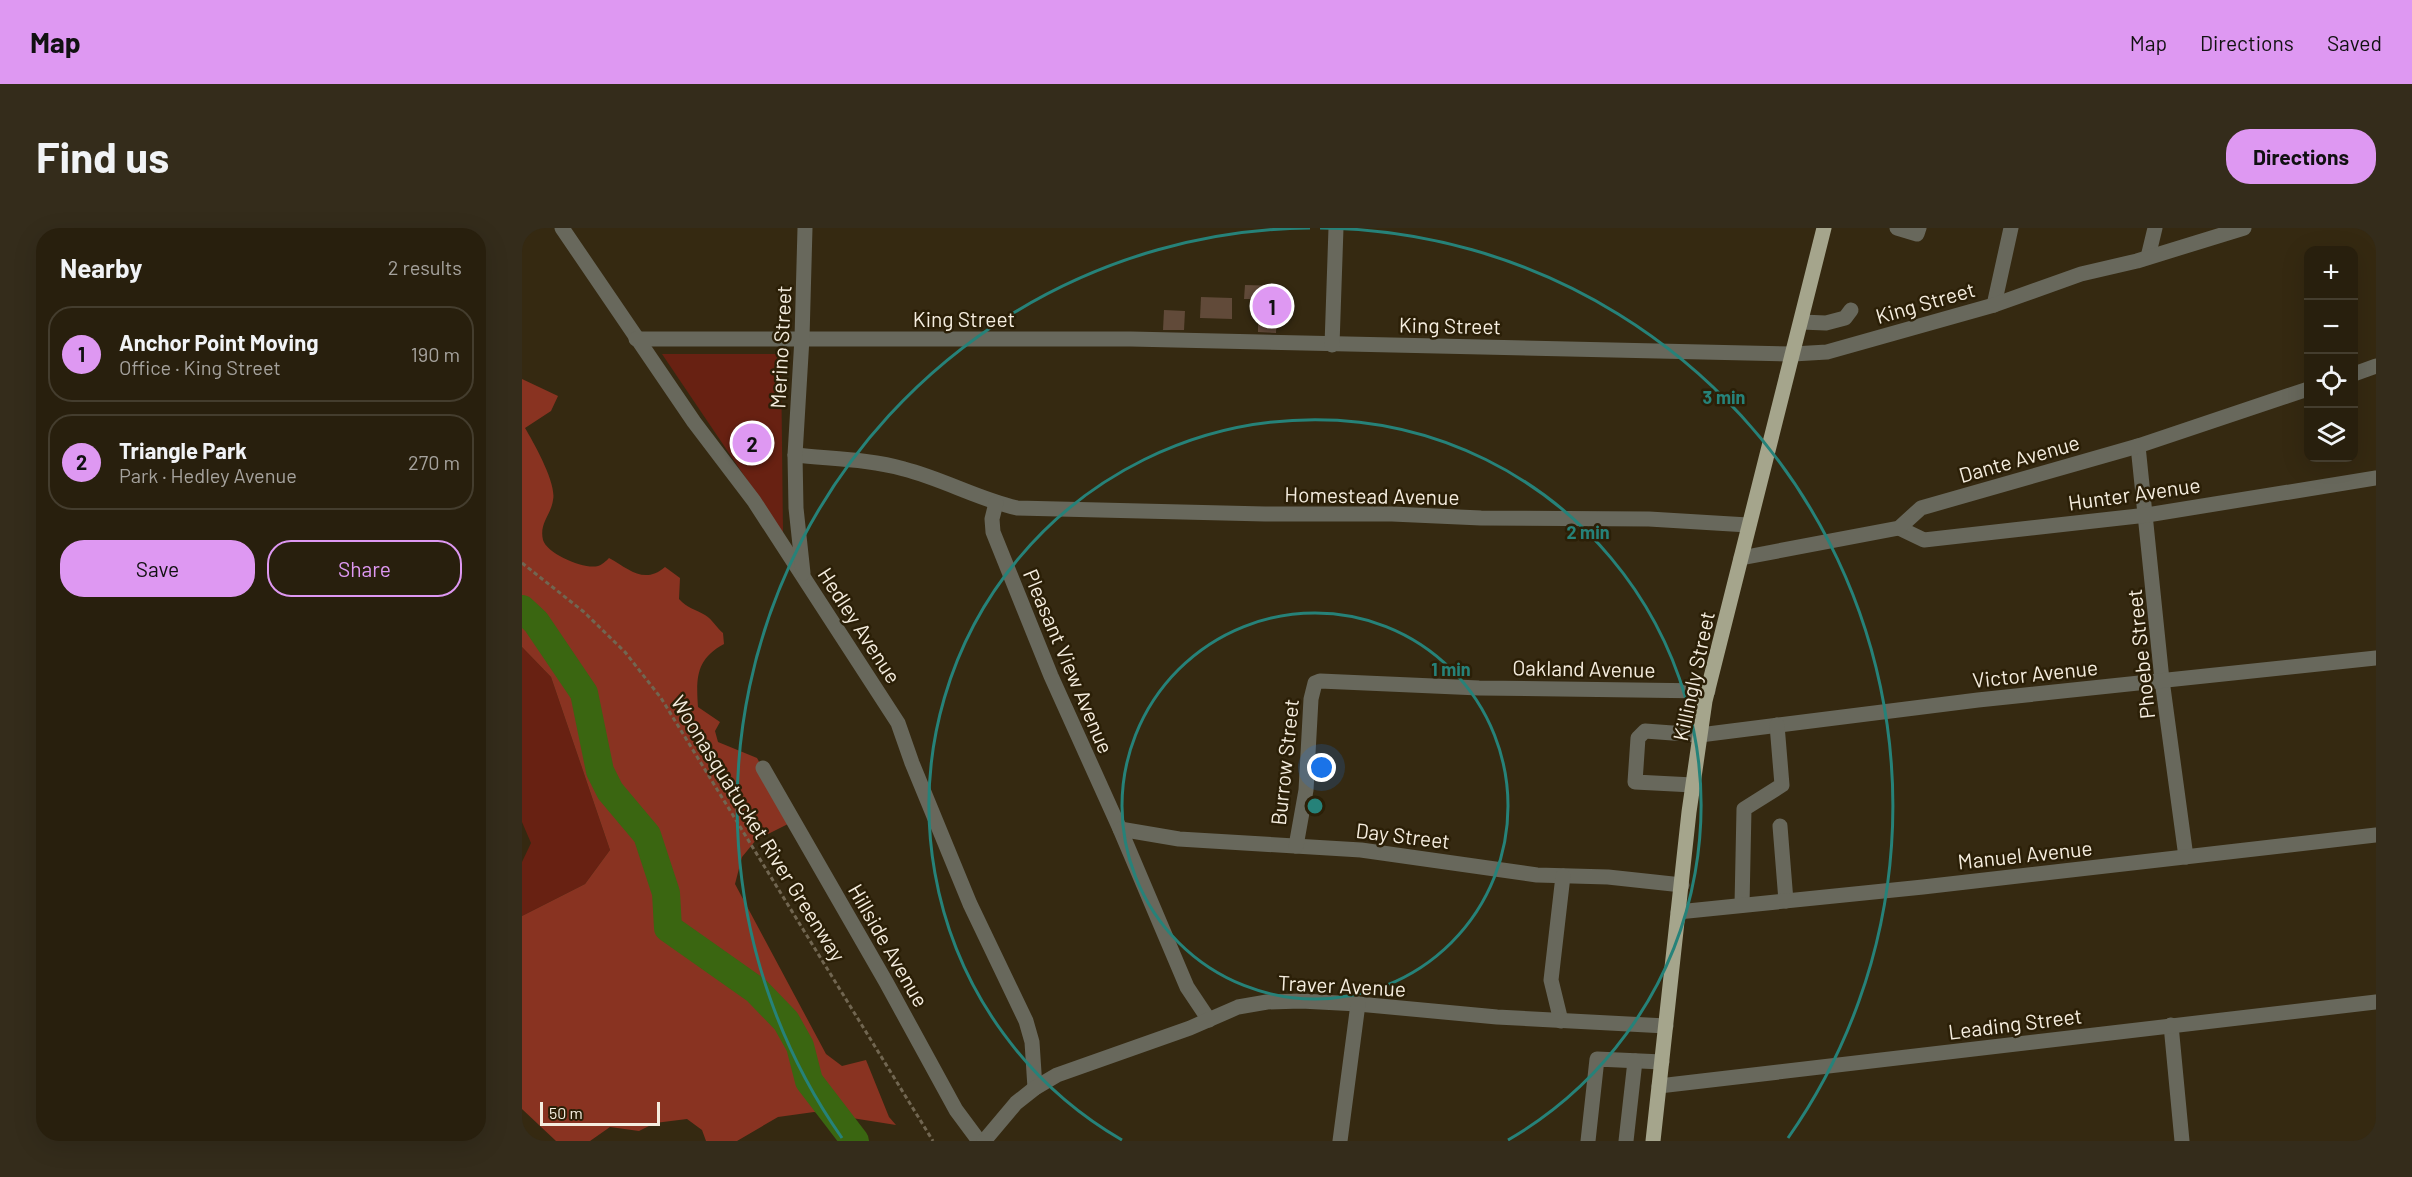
<!DOCTYPE html>
<meta charset="utf-8">
<style>
body{margin:0;font-family:Barlow,sans-serif;background:#342c1b;color:#f1f3f6}
.controls{position:absolute;right:18px;top:18px;display:grid;overflow:hidden;border-radius:12px;box-shadow:0 6px 24px #0002}
.controls button{width:54px;height:54px;display:grid;place-items:center;padding:0;border:0;border-bottom:2px solid #443d2e;background:#281f0d;color:#f1f3f6;font:30px sans-serif}
.scale{position:absolute;left:18px;bottom:15px;width:120px;box-sizing:border-box;padding-left:6px;border:3px solid #f5eddf;border-top:0;font-size:16px;line-height:21px;white-space:nowrap;color:#f5eddf;-webkit-text-stroke:4px #2b1f07;paint-order:stroke}
.you{position:absolute;left:800px;top:540px;width:21px;height:21px;margin:-15px;border:4px solid #fff;border-radius:50%;background:#1a73e8;box-shadow:0 0 0 9px #1a73e833}
.badge{display:grid;place-items:center;width:39px;height:39px;border-radius:50%;background:#de98f2;color:#111;font-size:20px;font-weight:700}
.pin{position:absolute;translate:-50% -50%;border:3px solid #fff;box-shadow:0 2px 6px #0006}
.list{margin:0;padding:0;list-style:none}
h2{display:flex;justify-content:space-between;align-items:center;height:78px;margin:0;padding:0 24px;font-size:26px}
h2 small{font-size:20px;font-weight:400;color:#a5a29d}
.list li{display:grid;grid-template-columns:39px 1fr auto;gap:18px;align-items:center;box-sizing:border-box;height:96px;margin:0 12px 12px;padding:0 12px;border:2px solid #443d2e;border-radius:24px}
.list b{display:block;font-size:22px;white-space:nowrap}
.list p{margin:0;font-size:20px;white-space:nowrap;color:#a5a29d}
.list em{font-size:20px;font-style:normal;color:#a5a29d}
.actions{display:flex;gap:12px;padding:18px 24px}
.actions a{flex:1;padding:14px 0;border:2px solid #de98f2;border-radius:24px;text-align:center;font-size:21px;color:#de98f2}
.actions .main{background:#de98f2;color:#111}
.icon{flex:none;width:33px;height:33px;fill:none;stroke:currentColor;stroke-width:2;stroke-linecap:round;stroke-linejoin:round}
.map{position:relative;flex:none;width:1854px;height:913px;overflow:hidden;border-radius:24px}
header{display:flex;align-items:center;gap:36px;box-sizing:border-box;height:84px;padding:0 30px;background:#de98f2;color:#111}
header strong{font-size:28px}
nav{display:flex;gap:33px;margin-inline-start:auto;font-size:21px}
.intro{display:flex;align-items:center;justify-content:space-between;box-sizing:border-box;height:144px;padding:0 36px}
h1{margin:0;font-size:42px}
.button{padding:15px 27px;border-radius:24px;background:#de98f2;color:#111;font-size:21px;font-weight:700}
main{display:flex;gap:36px;padding:0 36px}
aside{flex:1;background:#281f0d;border-radius:24px;box-shadow:0 6px 24px #0002}
.map>svg:first-child{display:block}
</style>
<header>
<strong>Map</strong>
<nav><a>Map</a><a>Directions</a><a>Saved</a></nav>
</header>
<div class="intro"><h1>Find us</h1><a class="button">Directions</a></div>
<main>
<aside>
<h2>Nearby<small>2 results</small></h2>
<ul class="list">
<li><span class="badge">1</span><div><b>Anchor Point Moving</b><p>Office · King Street</p></div><em>190 m</em></li>
<li><span class="badge">2</span><div><b>Triangle Park</b><p>Park · Hedley Avenue</p></div><em>270 m</em></li>
</ul>
<div class="actions"><a class="main">Save</a><a>Share</a></div>
</aside>
<div class="map">
<svg width="1854" height="913" viewBox="0 0 1854 913">
<rect width="100%" height="100%" fill="#352911"/>
<g fill="#682112">
<path d="M140,126H259L261,305Z"/>
<path d="M0,419L29,449L88,622L63,656L0,688V634L9,615L0,594Z"/>
</g>
<path fill="#893321" d="M0,151L36,168L29,183L3,200C12,215 35,256 31,272C29,287 17,295 21,312C25,326 63,342 76,338C80,337 84,333 87,330C107,341 122,357 143,339L158,350L157,371C165,380 173,381 183,387C190,391 195,400 201,405L202,416C174,431 174,450 176,479L198,494L193,503L196,514L235,530L270,594L234,612L220,629L213,656L304,826L320,838L344,832L367,889L374,897L292,884L256,889L215,913H184L180,902L165,891L133,895L117,903L88,899L68,913H34L0,881V688L63,656L88,622L29,449L0,419Z"/>
<g fill="none" stroke-linecap="round" stroke-linejoin="round">
<path stroke="#3a6611" stroke-width="28" d="M0,381L14,394L62,465L78,543L88,563L125,607L144,665L146,700L234,762L264,793L278,818L287,853L333,913"/>
</g>
<g fill="#614a39">
<path d="M723,57L759,58V70H755L754,105L736,104V71H722Z"/>
<path d="M679,69L710,70V91L678,90Z"/>
<path d="M642,82L663,83L662,102H641Z"/>
</g>
<g fill="none" stroke-linecap="round" stroke-linejoin="round">
<path stroke="#716651" stroke-width="3" stroke-dasharray="4.5 3" stroke-linecap="butt" d="M0,335L62,384L103,424L139,470L411,913"/>
<g stroke="#68685c" stroke-width="15">
<path d="M40,0L172,194L232,273L376,495L390,535L448,676L504,793L510,814L513,860"/>
<path d="M1375,0L1395,6L1397,0"/>
<path d="M1626,29L1633,0"/>
<path d="M1472,77L1489,0"/>
<path d="M1279,94L1304,95L1323,90L1329,82"/>
<path d="M114,111H609L1271,126L1305,124L1472,77L1559,46L1615,33L1722,0"/>
<path d="M810,117L814,0"/>
<path d="M1832,146L1854,138"/>
<path d="M1616,218L1640,452L1664,629"/>
<path d="M273,227C309,231 347,231 382,241C421,251 456,271 495,280L743,286H870L959,290L1127,291L1226,297"/>
<path d="M474,275L470,291L471,304L529,448L598,601L665,759L687,792"/>
<path d="M1377,300L1402,312L1625,287L1854,250"/>
<path d="M1219,330L1377,300L1399,280L1616,218L1786,161"/>
<path d="M281,345L274,280L273,227L280,110L283,0"/>
<path d="M241,540L364,754L434,882L457,913"/>
<path d="M1171,557L1113,554L1116,510L1123,503L1178,507L1456,472L1854,430"/>
<path d="M1258,598L1264,673"/>
<path d="M598,601L657,611L839,622L1015,647L1086,649L1160,657"/>
<path d="M774,618L784,562L789,471L793,455L798,453L957,460L1186,463"/>
<path d="M1220,677L1222,581L1260,557L1255,497"/>
<path d="M1156,684L1401,659L1854,607"/>
<path d="M1039,793L1029,752L1041,648"/>
<path d="M1649,797L1660,913"/>
<path d="M1137,858L1854,774"/>
<path d="M462,913L494,875L513,860L535,847L668,800L716,779L745,774L779,773L836,776L975,789L1144,798"/>
<path d="M818,913L836,776"/>
<path d="M1066,913L1075,831L1140,834"/>
<path d="M1104,913L1113,833"/>
</g>
<path stroke="#a5a58c" stroke-width="15" d="M1131,913L1167,584L1183,473L1302,0"/>
</g>
<g fill="none" stroke="#268279" stroke-width="3">
<circle cx="793" cy="578" r="193"/>
<path d="M600 912A386 386 0 1 1 986 912"/>
<path d="M320 910A578 578 0 0 1 788 0M798 0A578 578 0 0 1 1266 910"/>
</g>
<g text-anchor="middle" dominant-baseline="central" stroke-width="5" stroke-linejoin="round" paint-order="stroke">
<g font-size="21" fill="#f5eddf" stroke="#2b1f07">
<text transform="translate(1403 74) rotate(-16)">King Street</text>
<text x="442" y="90">King Street</text>
<text transform="translate(928 97) rotate(1)">King Street</text>
<text transform="translate(258 119) rotate(-87)">Merino Street</text>
<text transform="translate(1497 230) rotate(-16)">Dante Avenue</text>
<text transform="translate(1612 265) rotate(-8)">Hunter Avenue</text>
<text transform="translate(850 267) rotate(1)">Homestead Avenue</text>
<text transform="translate(338 397) rotate(57)">Hedley Avenue</text>
<text transform="translate(1618 426) rotate(-96)">Phoebe Street</text>
<text transform="translate(547 433) rotate(67)">Pleasant View Avenue</text>
<text transform="translate(1062 440) rotate(1)">Oakland Avenue</text>
<text transform="translate(1513 445) rotate(-6)">Victor Avenue</text>
<text transform="translate(1171 448) rotate(-78)">Killingly Street</text>
<text transform="translate(762 534) rotate(-84)">Burrow Street</text>
<text transform="translate(237 600) rotate(58)">Woonasquatucket River Greenway</text>
<text transform="translate(881 607) rotate(7)">Day Street</text>
<text transform="translate(1503 626) rotate(-6)">Manuel Avenue</text>
<text transform="translate(367 717) rotate(60)">Hillside Avenue</text>
<text transform="translate(820 757) rotate(3)">Traver Avenue</text>
<text transform="translate(1493 795) rotate(-7)">Leading Street</text>
</g>
</g>
<circle cx="793" cy="578" r="9" fill="#268279" stroke="#2b1f07" stroke-width="3"/>
<g font-size="18" text-anchor="middle" font-weight="bold" fill="#268279" stroke="#2b1f07" stroke-width="5" stroke-linejoin="round" paint-order="stroke">
<text x="1202" y="176">3 min</text>
<text x="1066" y="311">2 min</text>
<text x="929" y="448">1 min</text>
</g>
</svg>
<div class="controls">
<button>+</button>
<button>−</button>
<button><svg class="icon" aria-label="locate" viewBox="0 0 24 24"><circle cx="12" cy="12" r="6"/><path d="M12 2v4M12 18v4M2 12h4M18 12h4"/></svg></button>
<button><svg class="icon" aria-label="layers" viewBox="0 0 24 24"><path d="M12 4l9 5-9 5-9-5zM3 14l9 5 9-5"/></svg></button>
</div>
<div class="scale">50 m</div>
<div class="you"></div>
<div class="pin badge" style="left:750px;top:78px">1</div>
<div class="pin badge" style="left:230px;top:215px">2</div>
</div>
</main>
